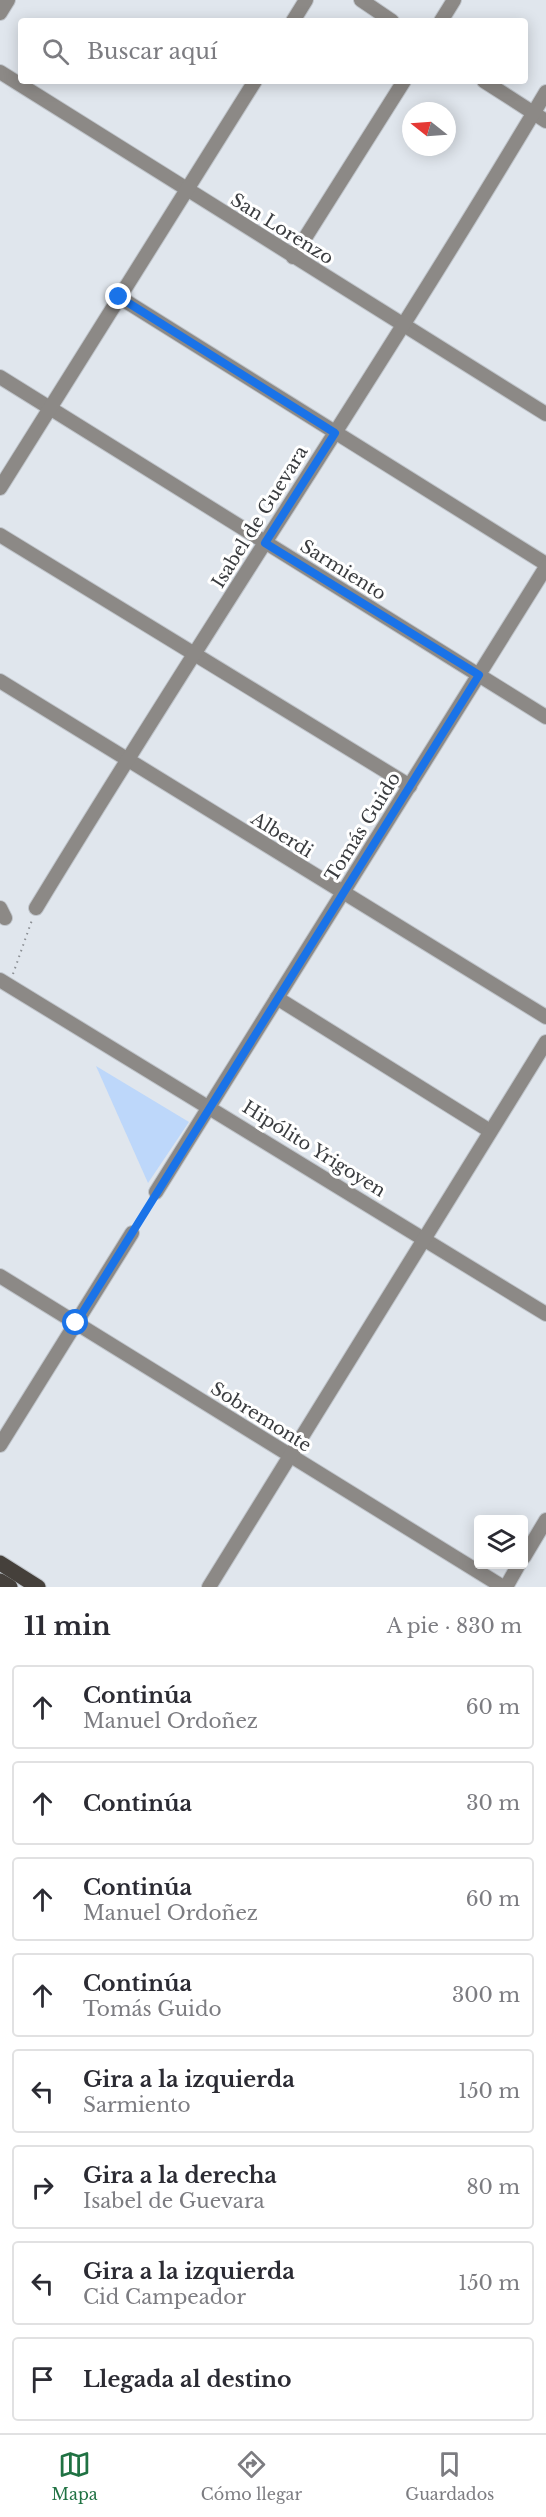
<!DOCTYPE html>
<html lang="es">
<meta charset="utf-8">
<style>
body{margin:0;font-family:"Libre Baskerville",serif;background:#f2f2f3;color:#2b2b33}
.controls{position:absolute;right:18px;bottom:18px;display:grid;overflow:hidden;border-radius:6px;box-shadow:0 3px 15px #0003}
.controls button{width:54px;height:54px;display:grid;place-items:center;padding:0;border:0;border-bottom:2px solid #e1e1e2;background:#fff;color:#2b2b33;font:30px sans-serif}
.compass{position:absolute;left:402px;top:102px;width:54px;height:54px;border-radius:50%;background:#fff;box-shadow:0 3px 15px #0003;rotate:287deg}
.stop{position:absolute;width:18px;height:18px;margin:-14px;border:4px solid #1a73e8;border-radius:50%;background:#fff}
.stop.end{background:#1a73e8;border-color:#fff;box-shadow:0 2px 6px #0008}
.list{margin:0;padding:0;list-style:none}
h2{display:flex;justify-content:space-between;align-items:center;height:78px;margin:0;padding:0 24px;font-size:26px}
h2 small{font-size:20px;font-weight:400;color:#7c7c81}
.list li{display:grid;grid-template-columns:39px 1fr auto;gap:18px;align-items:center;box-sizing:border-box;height:84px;margin:0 12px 12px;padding:0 12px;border:2px solid #e1e1e2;border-radius:6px}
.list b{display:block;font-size:22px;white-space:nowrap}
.list p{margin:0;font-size:20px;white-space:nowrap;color:#7c7c81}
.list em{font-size:20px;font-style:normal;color:#7c7c81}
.icon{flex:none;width:33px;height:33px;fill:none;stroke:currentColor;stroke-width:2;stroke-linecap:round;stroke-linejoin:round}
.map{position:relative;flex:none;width:546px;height:1587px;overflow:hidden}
.search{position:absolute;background:#fff;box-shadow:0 3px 15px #0003;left:18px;right:18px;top:18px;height:66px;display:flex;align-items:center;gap:15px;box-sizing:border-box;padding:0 21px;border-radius:6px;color:#7c7c81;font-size:22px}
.sheet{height:846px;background:#fff}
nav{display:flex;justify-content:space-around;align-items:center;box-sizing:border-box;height:84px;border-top:2px solid #e1e1e2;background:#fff;font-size:16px;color:#7c7c81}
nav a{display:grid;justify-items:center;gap:3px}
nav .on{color:#207243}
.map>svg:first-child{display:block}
</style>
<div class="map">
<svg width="546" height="1587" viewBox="0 0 546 1587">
<rect width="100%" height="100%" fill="#e0e6ed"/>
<path fill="#bdd7fa" d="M96,1066L189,1122L148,1183Z"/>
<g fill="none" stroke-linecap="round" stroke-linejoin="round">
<g stroke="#bfc4ca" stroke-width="16">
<g id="minor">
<path d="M361,0L392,21"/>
<path d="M0,13L8,0"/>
<path d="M293,21L306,0"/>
<path d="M441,21L454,0"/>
<path d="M0,72L546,414"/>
<path d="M484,81L546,121"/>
<path d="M293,257L404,81"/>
<path d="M119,297L546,564"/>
<path d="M0,377L546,717"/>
<path d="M0,488L255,81"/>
<path d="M0,535L410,786"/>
<path d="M0,681L546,1017"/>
<path d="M0,908L5,918"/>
<path d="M36,908C202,634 382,368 546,92"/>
<path d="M0,980L546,1314"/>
<path d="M277,998L490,1131"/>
<path d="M156,1192L546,567"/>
<path d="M0,1276L503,1587"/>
<path d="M0,1445L132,1233"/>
<path d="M524,1557L546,1520"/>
<path d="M209,1587L546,1042"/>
<path d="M506,1587L519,1564"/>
</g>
</g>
<g stroke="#bfc4ca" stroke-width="17">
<g id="major">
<path d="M0,1563L38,1587"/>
<path d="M0,1581L10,1587"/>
</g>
</g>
<g stroke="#8b8f94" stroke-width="2" stroke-dasharray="1.5 4.5" stroke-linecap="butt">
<path d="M13,974L32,920"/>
<path d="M138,1223L150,1202"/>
</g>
<use href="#minor" stroke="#8c8986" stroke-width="14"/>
<use href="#major" stroke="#45403b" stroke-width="15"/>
</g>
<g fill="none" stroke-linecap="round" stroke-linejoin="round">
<path stroke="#1a73e8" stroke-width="8" d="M76,1323L479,675L265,543L335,433L119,297"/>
</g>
<g text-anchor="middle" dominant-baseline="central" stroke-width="6" stroke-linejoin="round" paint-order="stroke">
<g font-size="18" fill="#3a3c3f" stroke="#fff">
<text transform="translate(282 229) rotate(32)">San Lorenzo</text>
<text transform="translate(260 517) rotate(-58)">Isabel de Guevara</text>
<text transform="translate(343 570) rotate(32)">Sarmiento</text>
<text transform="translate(363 827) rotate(-58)">Tomás Guido</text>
<text transform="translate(282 835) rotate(32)">Alberdi</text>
<text transform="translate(314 1149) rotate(32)">Hipólito Yrigoyen</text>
<text transform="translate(261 1417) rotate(32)">Sobremonte</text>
</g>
</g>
</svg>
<div class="controls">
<button><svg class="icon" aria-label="layers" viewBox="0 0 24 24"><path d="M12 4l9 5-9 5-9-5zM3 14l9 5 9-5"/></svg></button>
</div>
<svg class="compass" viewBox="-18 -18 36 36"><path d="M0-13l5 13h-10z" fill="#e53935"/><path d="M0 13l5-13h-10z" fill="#7c7c81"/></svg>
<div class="stop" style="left:76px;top:1323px"></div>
<div class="stop end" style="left:119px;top:297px"></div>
<div class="search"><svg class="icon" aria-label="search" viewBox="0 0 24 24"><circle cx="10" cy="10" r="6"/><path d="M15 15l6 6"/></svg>Buscar aquí</div>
</div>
<section class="sheet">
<h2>11 min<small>A pie · 830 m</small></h2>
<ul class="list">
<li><svg class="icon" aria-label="ahead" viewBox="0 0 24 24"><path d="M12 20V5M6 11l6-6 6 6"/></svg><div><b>Continúa</b><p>Manuel Ordoñez</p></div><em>60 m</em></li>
<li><svg class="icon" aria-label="ahead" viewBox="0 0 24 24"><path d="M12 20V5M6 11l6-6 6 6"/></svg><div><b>Continúa</b></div><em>30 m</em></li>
<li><svg class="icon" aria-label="ahead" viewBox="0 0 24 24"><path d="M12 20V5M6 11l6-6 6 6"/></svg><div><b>Continúa</b><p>Manuel Ordoñez</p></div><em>60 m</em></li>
<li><svg class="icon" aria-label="ahead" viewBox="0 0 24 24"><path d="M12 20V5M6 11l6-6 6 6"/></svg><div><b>Continúa</b><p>Tomás Guido</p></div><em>300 m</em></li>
<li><svg class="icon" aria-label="left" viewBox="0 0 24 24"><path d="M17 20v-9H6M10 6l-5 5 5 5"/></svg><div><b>Gira a la izquierda</b><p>Sarmiento</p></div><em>150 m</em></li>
<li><svg class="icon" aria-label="right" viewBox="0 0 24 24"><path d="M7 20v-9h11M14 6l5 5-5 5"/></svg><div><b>Gira a la derecha</b><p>Isabel de Guevara</p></div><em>80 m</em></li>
<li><svg class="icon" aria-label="left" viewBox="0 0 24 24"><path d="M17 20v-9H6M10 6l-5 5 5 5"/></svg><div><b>Gira a la izquierda</b><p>Cid Campeador</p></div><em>150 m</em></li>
<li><svg class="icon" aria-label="arrive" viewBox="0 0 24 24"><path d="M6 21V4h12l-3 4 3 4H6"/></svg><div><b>Llegada al destino</b></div></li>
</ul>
</section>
<nav>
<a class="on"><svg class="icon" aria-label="map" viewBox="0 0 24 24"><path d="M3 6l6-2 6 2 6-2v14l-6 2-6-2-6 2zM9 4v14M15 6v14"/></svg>Mapa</a>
<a><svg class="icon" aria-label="directions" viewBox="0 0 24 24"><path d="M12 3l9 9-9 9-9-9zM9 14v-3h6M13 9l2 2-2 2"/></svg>Cómo llegar</a>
<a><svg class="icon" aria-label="saved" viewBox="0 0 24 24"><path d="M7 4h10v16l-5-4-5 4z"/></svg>Guardados</a>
</nav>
